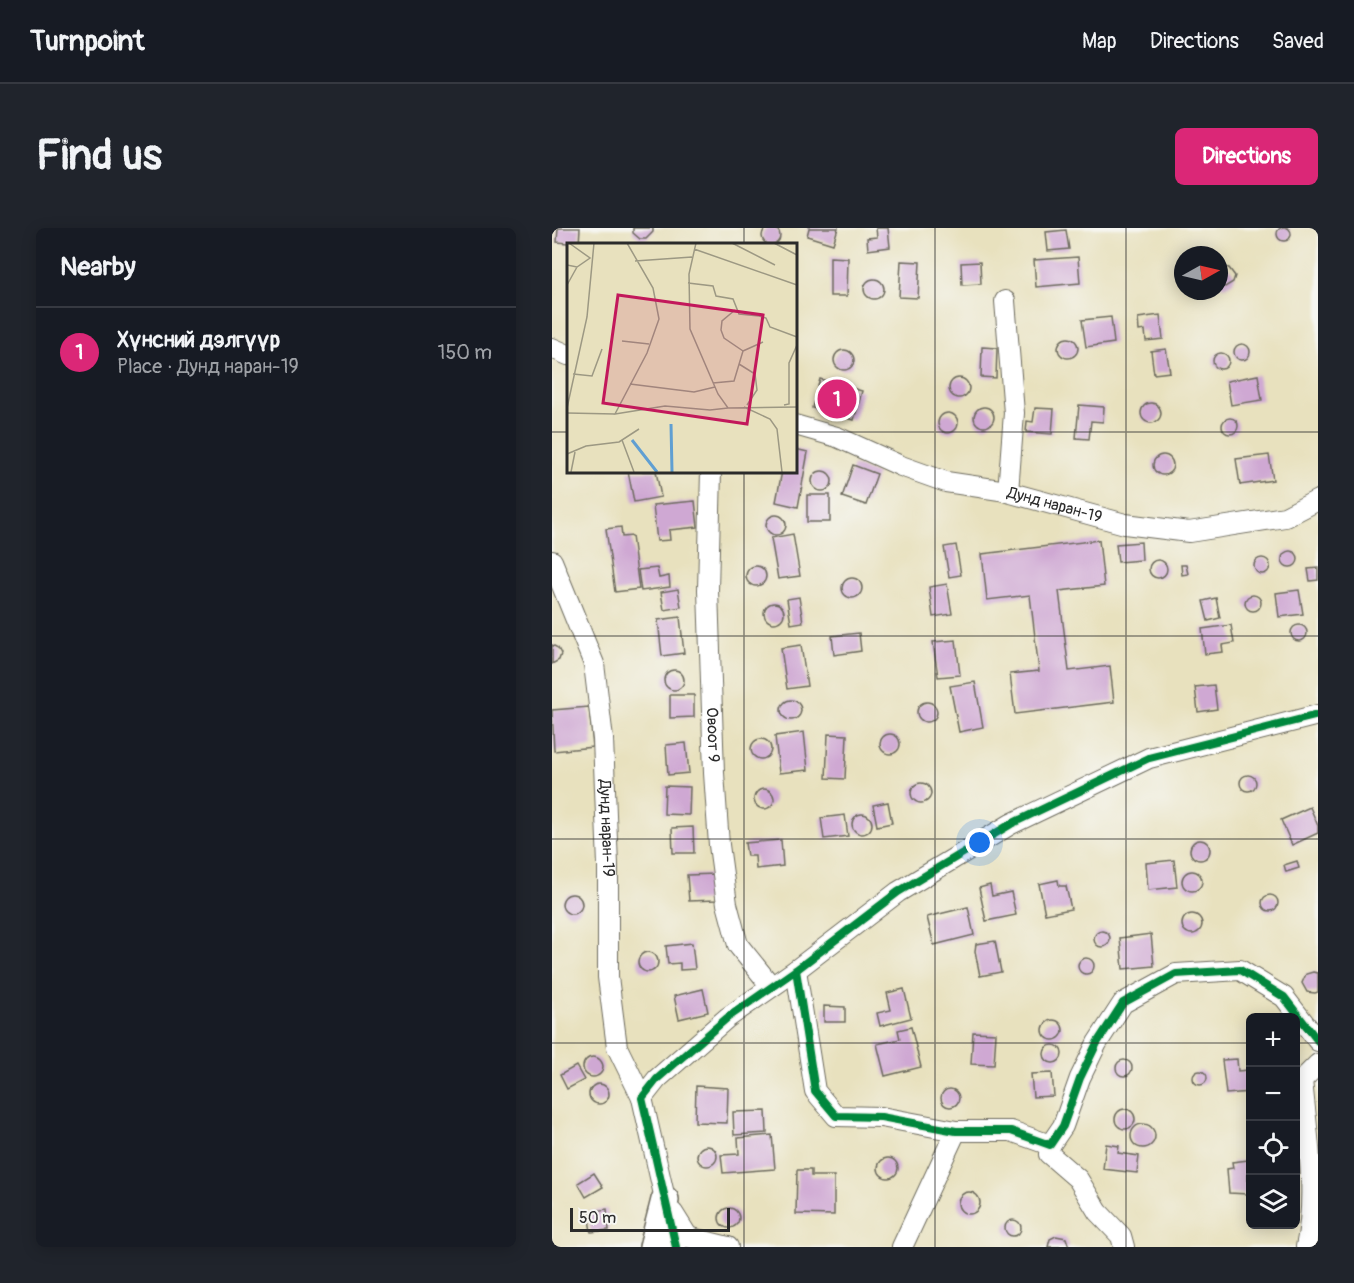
<!DOCTYPE html>
<meta charset="utf-8">
<style>
body{margin:0;font-family:Pangolin,sans-serif;background:#20242c;color:#f1f3f6}
.controls{position:absolute;right:18px;bottom:18px;display:grid;overflow:hidden;border-radius:9px;box-shadow:0 3px 15px #0003}
.controls button{width:54px;height:54px;display:grid;place-items:center;padding:0;border:0;border-bottom:2px solid #363941;background:#171b24;color:#f1f3f6;font:30px sans-serif}
.compass{position:absolute;left:622px;top:18px;width:54px;height:54px;border-radius:50%;background:#171b24;box-shadow:0 3px 15px #0003;rotate:82deg}
.scale{position:absolute;left:18px;bottom:15px;width:160px;box-sizing:border-box;padding-left:6px;border:3px solid #2b2b2b;border-top:0;font-size:16px;line-height:21px;white-space:nowrap;color:#2b2b2b;-webkit-text-stroke:4px #f6f6f2;paint-order:stroke}
.you{position:absolute;left:428px;top:615px;width:21px;height:21px;margin:-15px;border:4px solid #fff;border-radius:50%;background:#1a73e8;box-shadow:0 0 0 9px #1a73e833}
.badge{display:grid;place-items:center;width:39px;height:39px;border-radius:50%;background:#db2777;color:#fff;font-size:20px;font-weight:700}
.pin{position:absolute;translate:-50% -50%;border:3px solid #fff;box-shadow:0 2px 6px #0006}
.list{margin:0;padding:0;list-style:none}
h2{display:flex;justify-content:space-between;align-items:center;height:78px;margin:0;padding:0 24px;font-size:26px}
h2 small{font-size:20px;font-weight:400;color:#9ea1a6}
.list li{display:grid;grid-template-columns:39px 1fr auto;gap:18px;align-items:center;box-sizing:border-box;height:90px;padding:0 24px;border-top:2px solid #363941}
.list b{display:block;font-size:22px;white-space:nowrap}
.list p{margin:0;font-size:20px;white-space:nowrap;color:#9ea1a6}
.list em{font-size:20px;font-style:normal;color:#9ea1a6}
.icon{flex:none;width:33px;height:33px;fill:none;stroke:currentColor;stroke-width:2;stroke-linecap:round;stroke-linejoin:round}
.map{position:relative;flex:none;width:766px;height:1019px;overflow:hidden;border-radius:9px}
header{display:flex;align-items:center;gap:36px;box-sizing:border-box;height:84px;padding:0 30px;background:#171b24;border-bottom:2px solid #363941}
header strong{font-size:28px}
nav{display:flex;gap:33px;margin-inline-start:auto;font-size:21px}
.intro{display:flex;align-items:center;justify-content:space-between;box-sizing:border-box;height:144px;padding:0 36px}
h1{margin:0;font-size:42px}
.button{padding:15px 27px;border-radius:9px;background:#db2777;color:#fff;font-size:21px;font-weight:700}
main{display:flex;gap:36px;padding:0 36px}
aside{flex:1;background:#171b24;border-radius:9px;box-shadow:0 3px 15px #0003}
.map>svg:first-child{display:block}
</style>
<header>
<strong>Turnpoint</strong>
<nav><a>Map</a><a>Directions</a><a>Saved</a></nav>
</header>
<div class="intro"><h1>Find us</h1><a class="button">Directions</a></div>
<main>
<aside>
<h2>Nearby<small></small></h2>
<ul class="list">
<li><span class="badge">1</span><div><b>Хүнсний дэлгүүр</b><p>Place · Дунд наран-19</p></div><em>150 m</em></li>
</ul>
</aside>
<div class="map">
<svg width="766" height="1019" viewBox="0 0 766 1019">
<rect width="100%" height="100%" fill="#f6f6f2"/>
<filter id="ink" filterUnits="userSpaceOnUse"><feTurbulence type="fractalNoise" baseFrequency=".0167" numOctaves="2"/><feDisplacementMap in="SourceGraphic" scale="12" xChannelSelector="R" yChannelSelector="G"/><feConvolveMatrix kernelMatrix="1 2 1 2 8 2 1 2 1" color-interpolation-filters="sRGB"/></filter>
<filter id="wash" filterUnits="userSpaceOnUse"><feTurbulence type="fractalNoise" baseFrequency=".008" numOctaves="4" result="noise"/><feDisplacementMap in="SourceGraphic" scale="24" xChannelSelector="R" yChannelSelector="G"/><feGaussianBlur stdDeviation="1.35" result="paint"/><feColorMatrix in="noise" values="0 0 0 0 0 0 0 0 0 0 0 0 0 0 0 0 0 1.4 0 .05"/><feComposite in="paint" operator="in"/></filter>
<g filter="url(#wash)">
<rect width="100%" height="100%" fill="#e8e1be"/>
<g id="blocks">
<g fill="#cfa8d3">
<circle cx="219" cy="8" r="9"/>
<circle cx="732" cy="6" r="7"/>
<path d="M6,0H28L27,16L5,14Z"/>
<path d="M81,0H101V4L94,11H88L81,5Z"/>
<path d="M257,0H286L281,16L255,8Z"/>
<path d="M324,0H336L338,19L316,22L315,10L325,9Z"/>
<path d="M514,2L517,21L496,23L494,4Z"/>
<path d="M278,29L296,30L295,68H278Z"/>
<path d="M526,29L528,55L484,59L482,32Z"/>
<path d="M349,33L368,34L366,70L347,69Z"/>
<path d="M428,34L429,56L410,57L409,35Z"/>
<path d="M671,39L677,40L683,48L681,54L673,59L667,57V40Z"/>
<circle cx="322" cy="61" r="10"/>
<path d="M608,87L611,111L594,113L593,102L587,103L586,90Z"/>
<path d="M559,89L562,115L534,119L530,92Z"/>
<circle cx="516" cy="120" r="10"/>
<circle cx="690" cy="124" r="8"/>
<path d="M430,119L445,120L444,150L429,149Z"/>
<path d="M614,121L618,144L602,146L599,123Z"/>
<circle cx="292" cy="132" r="10"/>
<circle cx="669" cy="133" r="8"/>
<path d="M706,147L710,172L679,177L675,153Z"/>
<circle cx="407" cy="160" r="10"/>
<path d="M268,151L310,163L302,192L260,180Z"/>
<circle cx="599" cy="185" r="10"/>
<path d="M527,177L552,179L551,194L539,193L537,211L524,210Z"/>
<circle cx="432" cy="189" r="10"/>
<path d="M483,180L502,181L500,206L474,204L475,193L481,194Z"/>
<circle cx="396" cy="195" r="10"/>
<circle cx="678" cy="198" r="8"/>
<path d="M243,221L256,224L246,279L224,274L230,243H243Z"/>
<path d="M717,227L721,252L688,257L684,231Z"/>
<circle cx="611" cy="237" r="10"/>
<path d="M301,237L325,246L314,277L290,269Z"/>
<path d="M76,243H104L109,269L82,274Z"/>
<circle cx="270" cy="253" r="10"/>
<rect x="255" y="267" width="23" height="27"/>
<path d="M143,273L146,299L117,302L118,312L105,313L101,277Z"/>
<circle cx="224" cy="297" r="10"/>
<path d="M69,299L70,309L80,308L87,361L63,364L54,301Z"/>
<path d="M241,306L248,348L226,351L219,310Z"/>
<path d="M547,312L552,358L507,363L517,443L558,438L562,474L463,486L458,446L487,443L478,367L435,372L430,326Z"/>
<path d="M589,314L590,332L566,334L564,316Z"/>
<path d="M404,317L409,347L397,349L392,319Z"/>
<circle cx="738" cy="331" r="8"/>
<circle cx="710" cy="338" r="8"/>
<circle cx="606" cy="341" r="9"/>
<path d="M629,337H634L636,346L630,347Z"/>
<circle cx="204" cy="348" r="10"/>
<path d="M105,340L107,350L117,348L118,359L89,363L86,342Z"/>
<path d="M766,340V352L758,353L756,341Z"/>
<circle cx="300" cy="360" r="10"/>
<path d="M395,356L400,386L381,389L377,359Z"/>
<path d="M126,361L129,379L112,382L109,364Z"/>
<path d="M747,362L751,386L727,389L724,365Z"/>
<circle cx="701" cy="375" r="8"/>
<path d="M247,369L251,394L239,396L235,371Z"/>
<path d="M664,370L668,390L656,393L651,373Z"/>
<circle cx="222" cy="385" r="10"/>
<path d="M128,389L132,425L110,428L106,392Z"/>
<path d="M679,397L682,415L670,417L671,424L653,426L650,401Z"/>
<circle cx="747" cy="405" r="8"/>
<path d="M307,405L309,423L282,427L280,408Z"/>
<path d="M404,412L408,447L386,449L381,414Z"/>
<path d="M0,417L6,420L9,426L7,432L0,436Z"/>
<path d="M249,417L255,458L235,461L229,420Z"/>
<circle cx="122" cy="452" r="10"/>
<path d="M423,454L431,499L407,504L398,458Z"/>
<path d="M662,457L665,481L646,484L643,459Z"/>
<path d="M118,467H142V489L118,490Z"/>
<circle cx="239" cy="482" r="10"/>
<circle cx="375" cy="484" r="10"/>
<path d="M37,479L41,519L2,523L0,482Z"/>
<path d="M252,504L256,542L227,545L223,508Z"/>
<path d="M276,506L295,507L293,551L274,550Z"/>
<circle cx="338" cy="516" r="10"/>
<circle cx="209" cy="521" r="10"/>
<path d="M134,515L137,545L116,547L114,517Z"/>
<circle cx="696" cy="555" r="8"/>
<circle cx="369" cy="565" r="10"/>
<path d="M113,558L138,559L137,587L112,586Z"/>
<circle cx="212" cy="571" r="10"/>
<path d="M336,574L340,595L325,598L321,577Z"/>
<path d="M758,579L766,598V605L740,617L729,592Z"/>
<circle cx="310" cy="596" r="10"/>
<path d="M293,587L296,608L272,611L269,590Z"/>
<path d="M141,599L142,625H121L120,600Z"/>
<circle cx="648" cy="622" r="10"/>
<path d="M229,612L231,638L204,641L203,628H195L193,615Z"/>
<path d="M622,632L625,659L596,662L594,635Z"/>
<path d="M745,633L747,640L734,644L732,637Z"/>
<circle cx="640" cy="653" r="10"/>
<path d="M164,646L165,672L137,673L135,647Z"/>
<path d="M506,652L507,658H514L519,681L493,686L487,656Z"/>
<path d="M438,657L440,668L459,664L464,687L434,693L427,660Z"/>
<circle cx="20" cy="676" r="10"/>
<circle cx="718" cy="675" r="8"/>
<path d="M416,679L422,707L382,717L375,689Z"/>
<circle cx="640" cy="696" r="10"/>
<circle cx="550" cy="711" r="8"/>
<path d="M599,706L602,738L571,741L568,710Z"/>
<path d="M443,713L449,744L428,748L423,723L424,716Z"/>
<path d="M140,715L143,741L128,742V735L116,736L114,718Z"/>
<circle cx="96" cy="734" r="10"/>
<circle cx="534" cy="738" r="8"/>
<path d="M761,744L766,745V764L763,765L755,764L750,755L754,746Z"/>
<path d="M151,761L156,784L127,791L122,768Z"/>
<path d="M352,761L359,790L328,798L325,785L339,782L335,765Z"/>
<path d="M272,778L293,779V794H272Z"/>
<circle cx="501" cy="802" r="10"/>
<path d="M359,799L369,839L333,848L325,816L348,811L346,802Z"/>
<path d="M421,804L444,805L442,837L419,836Z"/>
<circle cx="501" cy="826" r="9"/>
<circle cx="41" cy="839" r="10"/>
<path d="M685,831L686,843L696,842L698,864L674,866L670,832Z"/>
<circle cx="572" cy="840" r="8"/>
<path d="M24,838L32,852L15,861L8,847Z"/>
<circle cx="648" cy="850" r="7"/>
<path d="M500,845L502,868L481,869L479,846Z"/>
<circle cx="47" cy="866" r="10"/>
<path d="M144,858L176,860L175,895L143,894Z"/>
<circle cx="398" cy="870" r="9"/>
<circle cx="573" cy="891" r="10"/>
<path d="M214,883L215,905L182,907L181,884Z"/>
<circle cx="591" cy="908" r="12"/>
<path d="M220,907L223,941L171,945L169,927L187,926L186,910Z"/>
<path d="M554,916L567,918L566,925L587,928L585,945L551,941Z"/>
<circle cx="155" cy="928" r="10"/>
<circle cx="336" cy="940" r="10"/>
<path d="M696,932V966L677,965L675,941L681,940L680,934Z"/>
<path d="M245,942H259V948H282V987L244,986Z"/>
<path d="M42,945L51,959L34,969L26,955Z"/>
<circle cx="417" cy="975" r="11"/>
<circle cx="177" cy="990" r="10"/>
<path d="M55,981L57,1002L39,1004L36,984Z"/>
<circle cx="461" cy="1000" r="8"/>
<path d="M504,1008L514,1010L517,1019H496L498,1011Z"/>
</g>
</g>
</g>
<g filter="url(#ink)">
<use href="#blocks" fill-opacity="0" stroke="#6d6b5e" stroke-width="1.5"/>
<g fill="none" stroke-linecap="round" stroke-linejoin="round">
<g stroke="#6d6b5e" stroke-width="22">
<g id="street">
<path d="M453,73L462,185L456,264"/>
<path d="M0,120L16,127"/>
<path id="s1" d="M243,197L285,209L349,238L394,254L448,262L573,296L637,304L733,289L766,272"/>
<path id="s2" d="M159,243L156,362L162,545L167,617L175,676L186,717L219,758"/>
<path id="s3" d="M0,333L42,436L51,511L56,637V749L65,819L90,870"/>
<path d="M244,742L263,863L284,888L329,889L404,903H459L498,917L511,898L528,850L545,815L571,775L624,746L688,742L732,769L766,813"/>
<path d="M498,917L497,926L526,951L546,984L569,1008L572,1019"/>
<path d="M121,985L136,1009L176,1019"/>
<path d="M124,1019L90,870L105,851L175,790L244,742L346,664L459,596L597,530L766,487"/>
<path d="M350,1019L404,903"/>
<path d="M754,1019C766,965 755,907 750,852L766,836"/>
</g>
</g>
<g stroke="#6d6b5e" stroke-width="30">
<path id="secondary" d="M101,1019L113,972"/>
</g>
<use href="#street" stroke="#fff" stroke-width="20"/>
<use href="#secondary" stroke="#fff" stroke-width="27"/>
<g stroke="#f6f6f2" stroke-width="11">
<g id="cycleway">
<path d="M244,742L263,863L284,888L329,889L404,903H459L498,917L511,898L528,850L545,815L571,775L624,746L688,742L732,769L766,813"/>
<path d="M124,1019L90,870L105,851L175,790L244,742L346,664L459,596L597,530L766,487"/>
</g>
</g>
<use href="#cycleway" stroke="#00873e" stroke-width="8"/>
</g>
</g>
<path fill="none" stroke="#2b2b2b" stroke-width="1.5" stroke-opacity="0.55" d="M192,0V16M383,0V1019M574,0V1019M0,204H16M243,204H766M192,243V1019M0,408H766M0,611H766M0,815H698M744,815H766"/>
<g text-anchor="middle" dominant-baseline="central" stroke-width="4.5" stroke-linejoin="round" paint-order="stroke">
<g font-size="16" fill="#2b2b2b" stroke="#f6f6f2">
<text stroke="none"><textPath href="#s1" startOffset="273">Дунд наран-19</textPath></text>
<text stroke="none"><textPath href="#s2" startOffset="264">Овоот 9</textPath></text>
<text stroke="none"><textPath href="#s3" startOffset="276">Дунд наран-19</textPath></text>
</g>
</g>
<g transform="translate(15 15)">
<rect width="230" height="230" fill="#e8e1be"/>
<path fill="none" stroke="#609fd2" stroke-width="3" d="M104,181L105,229M65,197L90,229"/>
<path fill="none" stroke="#9c9883" stroke-width="1.5" d="M60,0L86,45L92,76L80,110L48,171L98,163L143,167L161,165M129,0L122,31L123,86L151,151L161,165L230,164M165,0L208,22M207,0L230,12M127,6L230,42M68,18L125,14M0,22L10,24L23,15L2,0M121,40L146,43L149,53L166,56L172,71L192,73L199,75L203,84L230,94M0,42L10,24M55,98L82,101M176,108L196,99M172,121L188,131L190,147L180,162M6,131L25,133L35,106M146,140L167,138L176,108L157,95L154,87L155,78L168,67M63,141L127,149L148,144M217,162L222,161V120L230,102M177,164L203,176L210,186L215,229M0,165L20,74L27,0M0,170L48,171M55,197L67,229M0,211L19,203L52,199L72,186M4,229L8,209"/>
<path fill="#c2185b" fill-opacity="0.15" stroke="#c2185b" stroke-width="3" d="M51,52L196,72L180,181L36,160Z"/>
<rect width="230" height="230" fill="none" stroke="#2b2b2b" stroke-width="3"/>
</g>
</svg>
<div class="controls">
<button>+</button>
<button>−</button>
<button><svg class="icon" aria-label="locate" viewBox="0 0 24 24"><circle cx="12" cy="12" r="6"/><path d="M12 2v4M12 18v4M2 12h4M18 12h4"/></svg></button>
<button><svg class="icon" aria-label="layers" viewBox="0 0 24 24"><path d="M12 4l9 5-9 5-9-5zM3 14l9 5 9-5"/></svg></button>
</div>
<svg class="compass" viewBox="-18 -18 36 36"><path d="M0-13l5 13h-10z" fill="#e53935"/><path d="M0 13l5-13h-10z" fill="#9ea1a6"/></svg>
<div class="scale">50 m</div>
<div class="you"></div>
<div class="pin badge" style="left:285px;top:171px">1</div>
</div>
</main>
